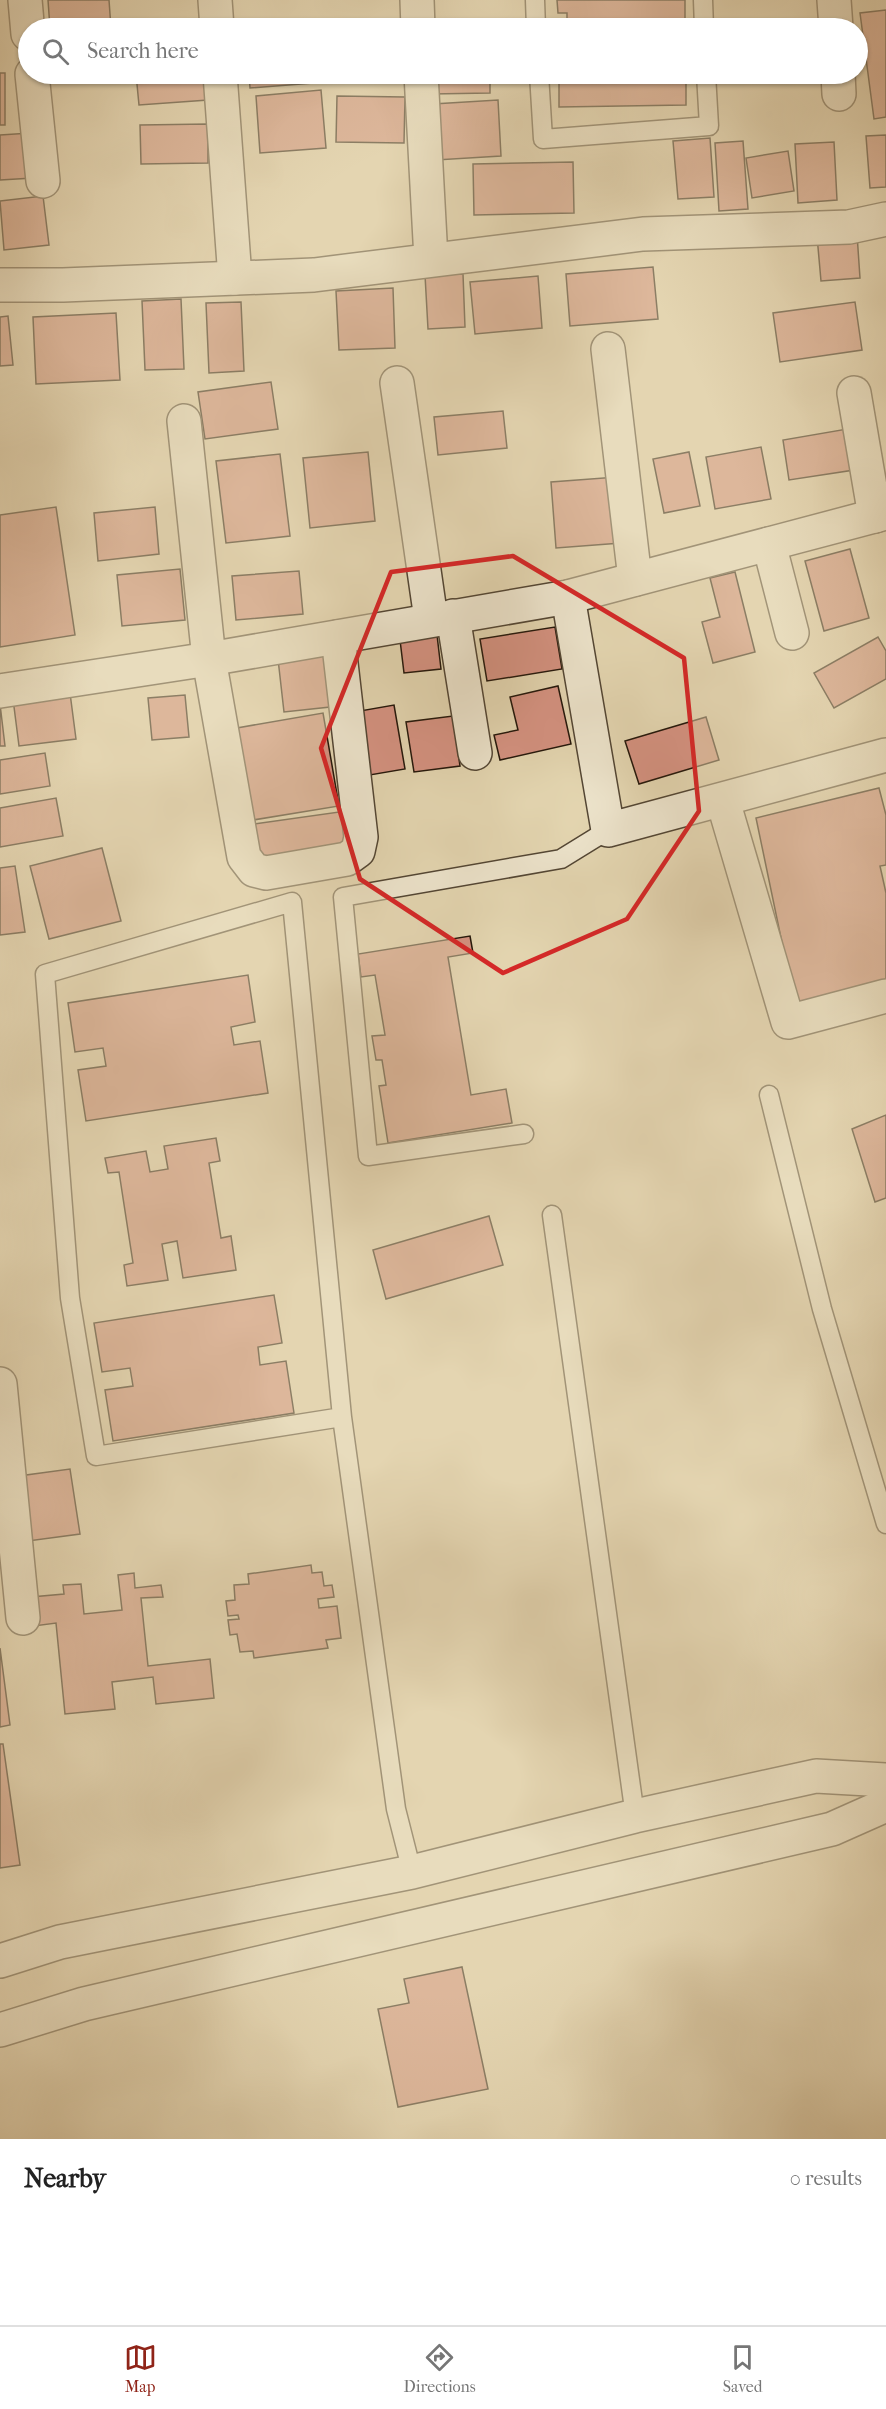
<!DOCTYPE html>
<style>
body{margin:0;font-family:"IM FELL French Canon",serif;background:#f2f2f2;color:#222}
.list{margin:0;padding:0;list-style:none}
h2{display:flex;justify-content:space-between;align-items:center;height:78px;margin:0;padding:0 24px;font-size:26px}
h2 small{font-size:20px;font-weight:400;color:#767676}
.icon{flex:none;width:33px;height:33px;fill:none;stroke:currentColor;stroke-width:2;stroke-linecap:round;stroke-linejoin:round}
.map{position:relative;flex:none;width:886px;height:2139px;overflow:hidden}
.search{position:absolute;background:#fff;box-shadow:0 2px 4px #0004;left:18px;right:18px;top:18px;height:66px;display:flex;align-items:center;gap:15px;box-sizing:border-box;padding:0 21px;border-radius:33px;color:#767676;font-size:22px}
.sheet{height:186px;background:#fff}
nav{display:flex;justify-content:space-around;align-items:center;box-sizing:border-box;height:84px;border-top:2px solid #e0e0e0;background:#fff;font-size:16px;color:#767676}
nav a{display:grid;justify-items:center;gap:3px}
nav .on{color:#8f2418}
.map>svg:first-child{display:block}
</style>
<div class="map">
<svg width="886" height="2139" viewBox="0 0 886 2139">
<rect width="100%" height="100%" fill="#e4d6b1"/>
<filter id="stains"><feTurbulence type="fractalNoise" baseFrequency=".00333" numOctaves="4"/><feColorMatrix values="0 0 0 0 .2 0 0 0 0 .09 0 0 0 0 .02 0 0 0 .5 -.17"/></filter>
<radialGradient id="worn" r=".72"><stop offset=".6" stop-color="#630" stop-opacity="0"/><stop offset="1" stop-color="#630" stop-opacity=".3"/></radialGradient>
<g fill="#d59281" stroke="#23160a" stroke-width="1.5">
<path d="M48,0H109L111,28H50Z"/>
<path d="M557,0H685V28H567V13H558Z"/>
<path d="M886,10V117L874,119L860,13Z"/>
<rect x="0" y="73" width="5" height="52"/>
<path d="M136,74H206L208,100L139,105Z"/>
<path d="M249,74H312L313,83L250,88Z"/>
<path d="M431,74H490V93L431,94Z"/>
<path d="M559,74H686V105L559,107Z"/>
<path d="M321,90L326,148L260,153L256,96Z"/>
<path d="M337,96L405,97L404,143L336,142Z"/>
<path d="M498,100L501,156L436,160L433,104Z"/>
<path d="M208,124V163L141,164L140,125Z"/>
<path d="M30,133L33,178L0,180V135Z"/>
<path d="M886,135V187L870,188L866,136Z"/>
<path d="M710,138L714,197L678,199L673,141Z"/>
<path d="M743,141L748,209L719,211L715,143Z"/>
<path d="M834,142L837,200L798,203L795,144Z"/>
<path d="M788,151L794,191L752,198L746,158Z"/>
<path d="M573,162L574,213L474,215L473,164Z"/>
<path d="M43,196L49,245L4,250L0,201Z"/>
<path d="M857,234L860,278L821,281L817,236Z"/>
<path d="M653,267L658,319L570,326L566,274Z"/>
<path d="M463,274L465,327L428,329L425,275Z"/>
<path d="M538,276L542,328L475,334L470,282Z"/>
<path d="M393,288L395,348L339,350L336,291Z"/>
<path d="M181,299L184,369L145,370L142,301Z"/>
<path d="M241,302L244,371L209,373L206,303Z"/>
<path d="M855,302L862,350L780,362L773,313Z"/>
<path d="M116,313L120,380L36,384L33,317Z"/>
<path d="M8,316L13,365L0,366V317Z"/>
<path d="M271,382L278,429L205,439L198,392Z"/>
<path d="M503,411L507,448L438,455L434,417Z"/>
<path d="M847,429L854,470L789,480L783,440Z"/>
<path d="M761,447L771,499L715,509L706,457Z"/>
<path d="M368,452L375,521L310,528L303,458Z"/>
<path d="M689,452L700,506L664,513L653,459Z"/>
<path d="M280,454L290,536L226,543L216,461Z"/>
<path d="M617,477L621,543L556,548L551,482Z"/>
<path d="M56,507L75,635L0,647V515Z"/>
<path d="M155,507L159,554L98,561L94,513Z"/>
<path d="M850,549L869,618L824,631L805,561Z"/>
<path d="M180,569L185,620L122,626L117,575Z"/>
<path d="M299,571L303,614L236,620L232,576Z"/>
<path d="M735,572L755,652L713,663L702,622L720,617L710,578Z"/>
<path d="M555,627L562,669L487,681L480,639Z"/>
<path d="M437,635L441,669L404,673L400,640Z"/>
<path d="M878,637L886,651V679L834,708L814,673Z"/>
<path d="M324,654L330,707L284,712L278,659Z"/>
<path d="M558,686L571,744L500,760L494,735L518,730L510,697Z"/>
<path d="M70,693L76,739L19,746L13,699Z"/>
<path d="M185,695L189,737L152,740L148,698Z"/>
<path d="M0,704L5,746H0Z"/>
<path d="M394,705L405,769L364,776L354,712Z"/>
<path d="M323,713L339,806L241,822L225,730Z"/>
<path d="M453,716L460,766L414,772L406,722Z"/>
<path d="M706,717L719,760L639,784L625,741Z"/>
<path d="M45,753L50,786L0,794V760Z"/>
<path d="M879,788L886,815V865L880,866L886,893V982L796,1010L756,818Z"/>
<path d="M56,798L63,836L0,847V808Z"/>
<path d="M346,811L351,853L260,866L254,824Z"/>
<path d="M102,848L121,921L49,939L30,866Z"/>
<path d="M15,866L25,932L0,935V868Z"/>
<path d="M470,936L473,953L448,957L471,1095L506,1089L512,1123L388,1143L379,1086L386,1085L382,1060H376L372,1036L385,1035L375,975L361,977L358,954Z"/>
<path d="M248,975L255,1022L231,1027L234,1045L260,1041L268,1093L86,1121L78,1070L106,1066L103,1048L75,1052L68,1003Z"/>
<path d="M886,1115V1198L875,1202L852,1129Z"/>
<path d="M216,1138L220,1161L209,1163L221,1238L231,1236L236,1270L183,1278L177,1241L162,1244L168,1280L127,1286L124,1265L133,1263L119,1172L108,1173L105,1158L146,1151L150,1172L168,1169L164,1146Z"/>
<path d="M489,1216L503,1265L386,1299L373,1250Z"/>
<path d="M274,1295L282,1343L258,1347L260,1365L286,1361L294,1413L113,1441L105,1390L133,1386L130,1368L102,1372L94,1323Z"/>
<path d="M70,1469L80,1534L28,1541L19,1476Z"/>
<path d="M311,1565L312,1573L322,1572L324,1586L332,1585L334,1597L318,1599L319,1608L337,1606L341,1638L326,1640L328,1648L254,1658L253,1651L240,1652L237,1634L230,1635L228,1620L239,1619L238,1615L228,1616L226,1601L235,1600L234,1585L249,1584L248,1574Z"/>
<path d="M134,1573L135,1588L161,1585L163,1597L141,1598L148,1666L210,1659L214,1698L156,1704L153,1677L112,1682L115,1709L65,1714L56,1623L34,1626L31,1597L64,1594L63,1585L81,1584L84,1614L122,1610L118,1575Z"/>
<path d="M0,1648L10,1725L0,1727Z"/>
<path d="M0,1744H3L20,1865L0,1868Z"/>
<path d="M462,1967L488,2089L398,2107L378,2009L409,2003L404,1979Z"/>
</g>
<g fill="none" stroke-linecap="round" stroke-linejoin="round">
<g stroke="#534634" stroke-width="21">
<g id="service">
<path d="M535,0L536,28"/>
<path d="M703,0L704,28"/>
<path d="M539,74L543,139L709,126L706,74"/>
<path d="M769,1095L822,1309L886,1524"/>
<path d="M524,1134L368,1156L343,897L561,859L608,830"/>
<path d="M552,1215L635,1816"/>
<path d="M342,1417L96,1456L70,1298L45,974L292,902L342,1417L396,1809L412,1872"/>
</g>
</g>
<g stroke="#534634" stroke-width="36">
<g id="minor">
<path d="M25,0L28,34"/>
<path d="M215,0L217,28"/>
<path d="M417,0L418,28"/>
<path d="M834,0L836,28"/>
<path d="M32,74L43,181"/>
<path d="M220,74L235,278"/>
<path d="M421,74L431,259"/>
<path d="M838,74L839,94"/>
<path d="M0,285H63L314,275L643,234L849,227L886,219"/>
<path d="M608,349L635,579"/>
<path d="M397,383L431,619"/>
<path d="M854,393L875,516"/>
<path d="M184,421L209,659L244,857L254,870L266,873L347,859L358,851L361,837L338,637"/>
<path d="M769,544L792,633"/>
<path d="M568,597L608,830L886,755"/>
<path d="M453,616L475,753"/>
<path d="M0,691L209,659L568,597L886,513"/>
<path d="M723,801L788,1022L886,996"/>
<path d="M0,1384L23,1618"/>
</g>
</g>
<g stroke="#534634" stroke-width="36">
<g id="tertiary">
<path d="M0,1961L60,1942L412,1872L635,1816L816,1776L886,1780"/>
<path d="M0,2030L84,2004L832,1829L886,1805"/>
</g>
</g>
<use href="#service" stroke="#ede4cc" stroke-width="18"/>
<use href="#minor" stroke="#ede4cc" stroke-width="33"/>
<use href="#tertiary" stroke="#ede4cc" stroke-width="33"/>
</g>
<path d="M0 0H886V2139H0ZM513,556L684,658L699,811L627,919L503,973L360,879L321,748L391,572Z" fill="#e4d6b1" fill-opacity=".55" fill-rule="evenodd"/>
<path fill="none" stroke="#d62828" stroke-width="4.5" stroke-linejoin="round" d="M513,556L684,658L699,811L627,919L503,973L360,879L321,748L391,572Z"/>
<rect width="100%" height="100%" filter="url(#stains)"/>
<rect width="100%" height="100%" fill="url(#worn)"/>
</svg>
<div class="search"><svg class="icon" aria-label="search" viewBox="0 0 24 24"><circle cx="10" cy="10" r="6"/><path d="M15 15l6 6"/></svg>Search here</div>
</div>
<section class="sheet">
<h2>Nearby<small>0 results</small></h2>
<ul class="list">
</ul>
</section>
<nav>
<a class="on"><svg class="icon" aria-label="map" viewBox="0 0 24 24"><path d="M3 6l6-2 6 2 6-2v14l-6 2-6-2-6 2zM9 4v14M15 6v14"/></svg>Map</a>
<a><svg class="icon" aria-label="directions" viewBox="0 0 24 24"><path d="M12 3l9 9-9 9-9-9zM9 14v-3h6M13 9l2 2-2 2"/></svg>Directions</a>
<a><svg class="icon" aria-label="saved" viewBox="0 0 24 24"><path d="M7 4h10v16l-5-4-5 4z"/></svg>Saved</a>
</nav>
